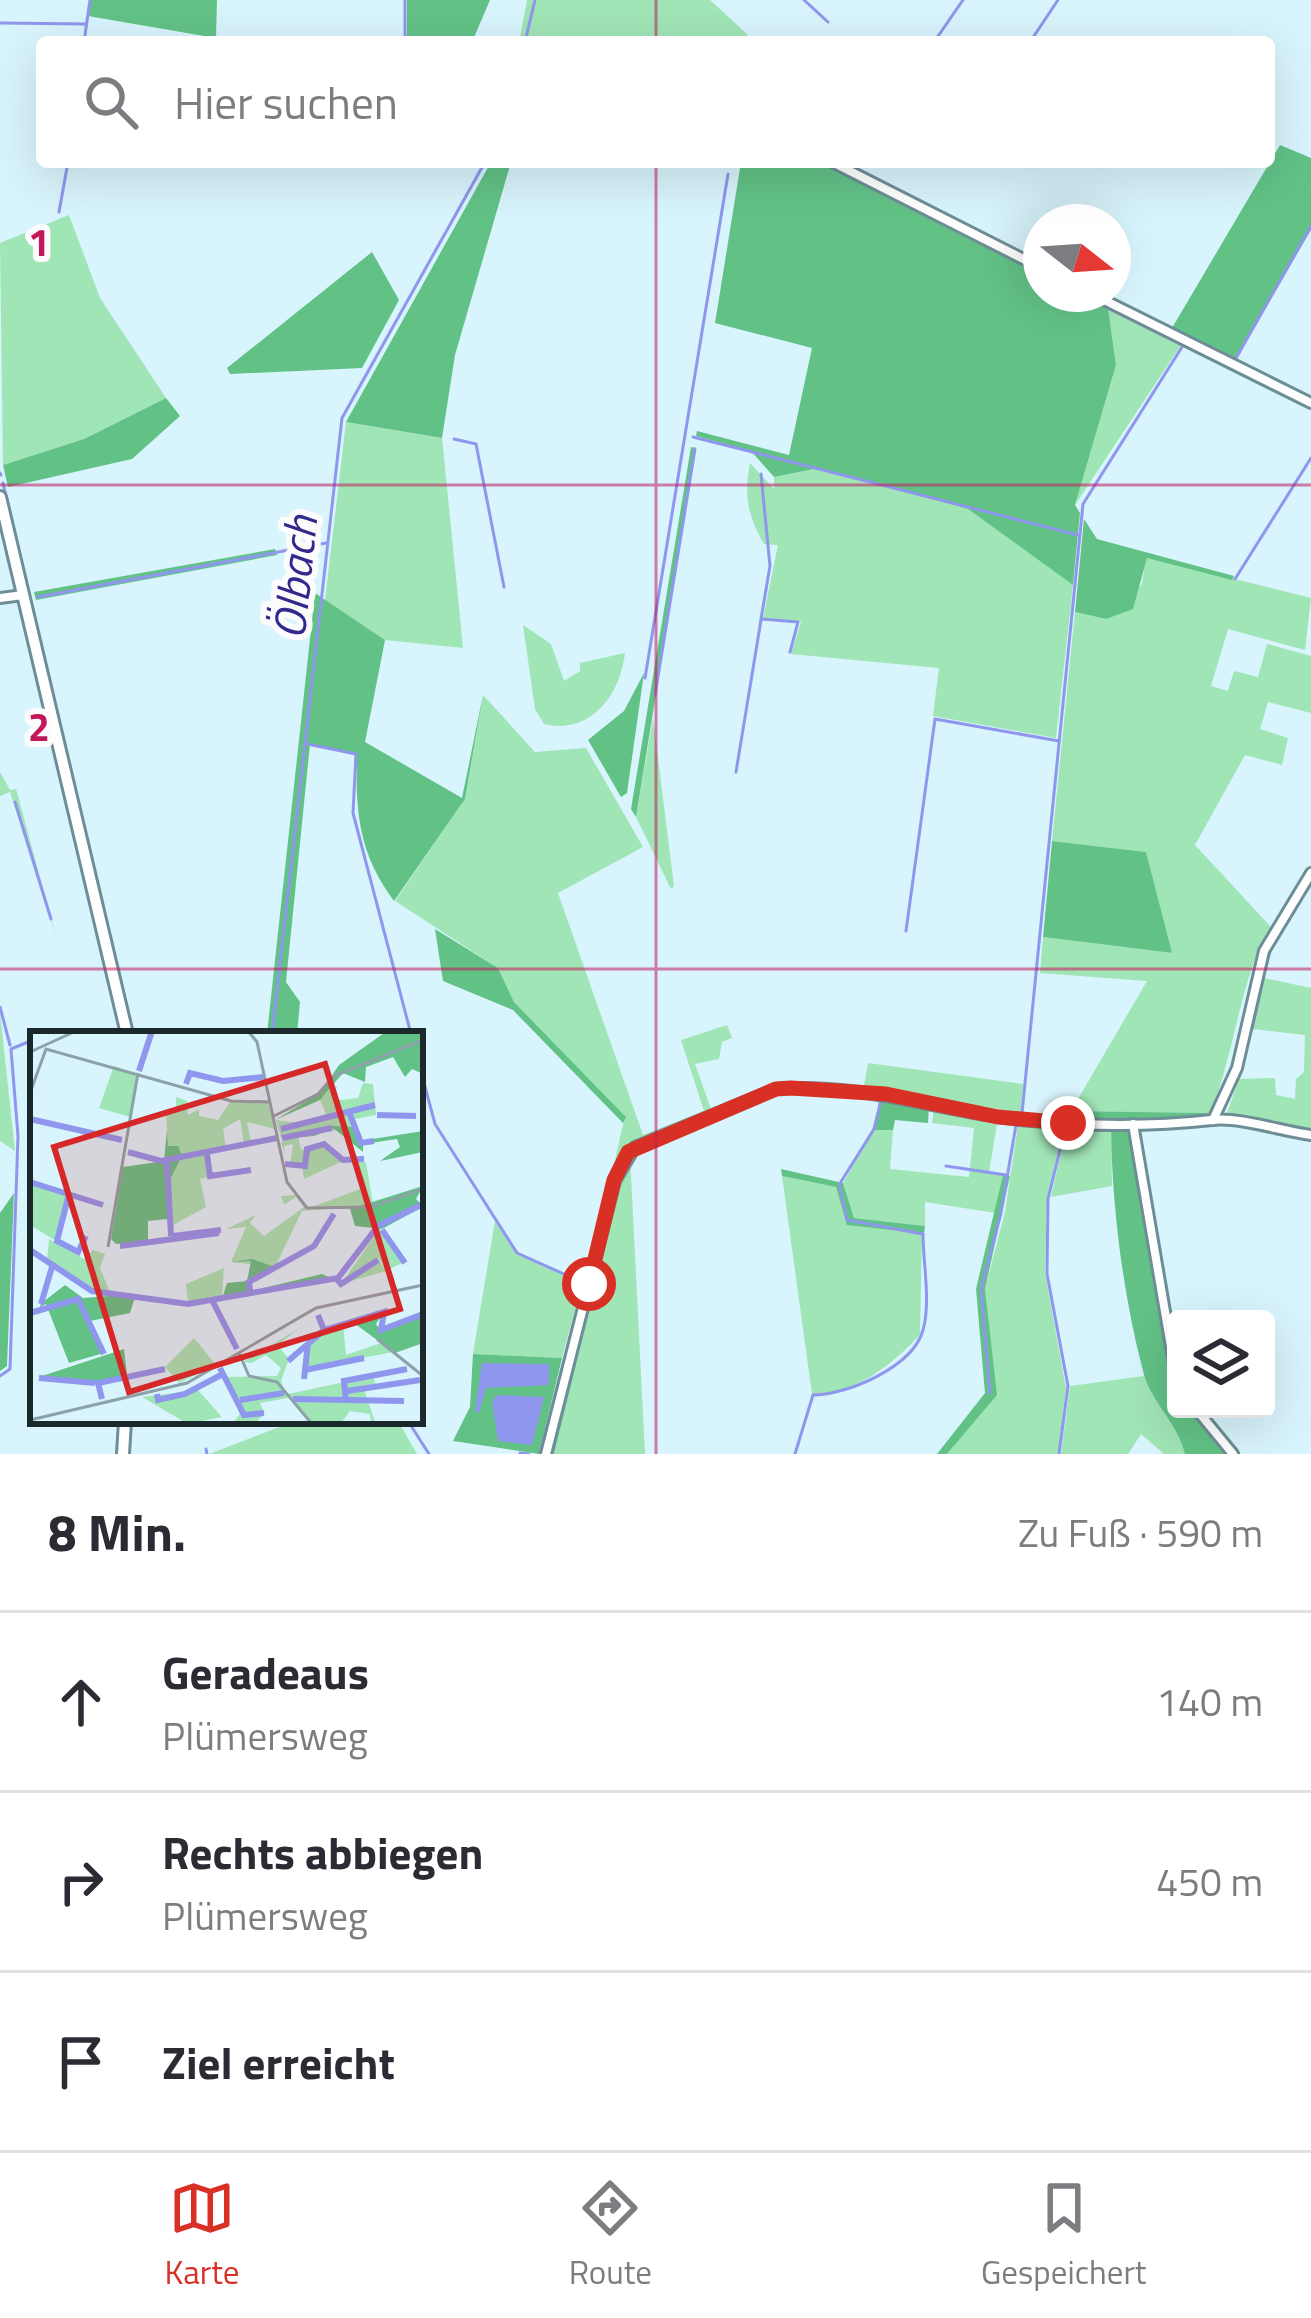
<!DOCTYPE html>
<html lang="de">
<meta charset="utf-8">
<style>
body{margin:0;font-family:"Titillium Web",sans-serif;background:#f2f2f3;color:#2b2b33}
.controls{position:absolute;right:36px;bottom:36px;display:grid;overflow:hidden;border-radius:12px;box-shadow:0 12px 48px #0002}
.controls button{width:108px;height:108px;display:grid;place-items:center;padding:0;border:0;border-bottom:3px solid #e1e1e2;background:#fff;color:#2b2b33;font:60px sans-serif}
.compass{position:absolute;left:1023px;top:204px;width:108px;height:108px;border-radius:50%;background:#fff;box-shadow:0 12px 48px #0002;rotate:107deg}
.stop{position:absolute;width:36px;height:36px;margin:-27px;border:9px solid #d93025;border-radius:50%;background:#fff}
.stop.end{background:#d93025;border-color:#fff;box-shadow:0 3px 12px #0008}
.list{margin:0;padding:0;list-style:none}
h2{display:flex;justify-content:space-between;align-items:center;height:156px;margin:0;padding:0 48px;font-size:51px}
h2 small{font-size:39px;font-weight:400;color:#7c7c81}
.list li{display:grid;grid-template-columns:78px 1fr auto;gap:36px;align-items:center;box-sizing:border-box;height:180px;padding:0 48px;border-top:3px solid #e1e1e2}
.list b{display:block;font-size:45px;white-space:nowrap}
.list p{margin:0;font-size:39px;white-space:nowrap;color:#7c7c81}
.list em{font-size:39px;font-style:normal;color:#7c7c81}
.icon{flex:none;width:66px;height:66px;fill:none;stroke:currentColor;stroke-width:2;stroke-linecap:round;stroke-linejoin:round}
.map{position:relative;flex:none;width:1311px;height:1454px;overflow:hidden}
.search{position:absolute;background:#fff;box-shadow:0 12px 48px #0002;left:36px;right:36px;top:36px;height:132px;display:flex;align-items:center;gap:30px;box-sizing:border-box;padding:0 42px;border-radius:12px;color:#7c7c81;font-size:45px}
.sheet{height:696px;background:#fff}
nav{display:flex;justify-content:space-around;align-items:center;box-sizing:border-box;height:168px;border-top:3px solid #e1e1e2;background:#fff;font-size:33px;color:#7c7c81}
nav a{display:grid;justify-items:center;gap:6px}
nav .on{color:#d93025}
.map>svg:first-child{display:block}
</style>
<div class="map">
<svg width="1311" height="1454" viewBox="0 0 1311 1454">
<rect width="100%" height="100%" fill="#d8f4fc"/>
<g fill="#a0e5b6">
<path d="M527,0H710L748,35L743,42H519Z"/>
<path d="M69,215L100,298L166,398L84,439L3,465L0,243Z"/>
<path d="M1108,308L1181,345L1075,505L1116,365Z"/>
<path d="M346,422L442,438L463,648L385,640L325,600Z"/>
<path d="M750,463L774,489V477L819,468L968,509L1073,585L1056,738L933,716L939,668L791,654L801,622L763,618L778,545L764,544C747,514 744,496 750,463Z"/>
<path d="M1146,557L1311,598L1305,650L1228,629L1211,686L1228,691L1234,671L1258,677L1267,644L1311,656V713L1268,702L1260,729L1288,738L1282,765L1245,755L1195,845L1271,927C1243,965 1233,1062 1210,1113L1071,1111L1147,981L1040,973L1043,937L1171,953L1146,852L1052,841L1075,612L1106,619L1142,584Z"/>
<path d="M523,625L551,644L564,681L580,671V663L625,653C620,696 590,735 544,724L535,709Z"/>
<path d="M483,695L535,752L586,748L643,847L558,893L643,1135L704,1111L681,1040L727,1025L732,1038L722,1042L719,1059L695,1064L712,1112L625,1150L606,1199L625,1116L514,1002L498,968L395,901L465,799Z"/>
<path d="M653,718L674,886L671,889L636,817Z"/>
<path d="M0,772L10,790L16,789L56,936L10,792L0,796Z"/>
<path d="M1264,978L1311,988V1130L1226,1116L1239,1079L1275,1078L1276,1095L1295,1099L1296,1079L1304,1072L1305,1035L1253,1029Z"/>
<path d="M0,1013L15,1151L0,1141Z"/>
<path d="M868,1063L1023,1084L1021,1113L864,1086Z"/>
<path d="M934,1107L998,1118L989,1172L1003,1175L996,1213L925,1202V1226L854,1218L843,1183L874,1130H893L890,1169L969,1177L974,1128L932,1123Z"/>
<path d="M1018,1125L1063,1129L1047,1199L1045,1273L1066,1388L1058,1454H947L996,1395L985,1289L1005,1212Z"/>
<path d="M1111,1128L1112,1186L1051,1197L1066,1129Z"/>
<path d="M630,1156L645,1454H554L620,1183Z"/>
<path d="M782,1176L836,1187L848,1225L922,1234L920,1335C890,1366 856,1394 812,1394Z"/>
<path d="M495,1221L516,1254L582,1283L562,1358L473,1354Z"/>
<path d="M1144,1376L1181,1437L1185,1454H1164L1141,1434L1128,1454H1061L1070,1386Z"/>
<path d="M295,1421H398L417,1454H209Z"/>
</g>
<g fill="#62c286">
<path d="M91,0H217L216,38L88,16Z"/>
<path d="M407,0H490L472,42H407Z"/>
<path d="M1280,145L1311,158V230L1236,359L1172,328Z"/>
<path d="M491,162H511L455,355L442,438L346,422Z"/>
<path d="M741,162H823L1041,274V294H1080L1108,308L1116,365L1075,505L1080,513L1073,585L968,509L819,468L774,477L751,451L696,436L697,431L789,455L812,348L715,323Z"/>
<path d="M372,252L399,300L362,368L230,374L227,368Z"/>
<path d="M166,398L180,416L132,459L8,487L3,465L84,439Z"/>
<path d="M691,447L696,448L636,817L631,809Z"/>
<path d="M1084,519L1097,539L1234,576L1232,580L1147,558L1133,609L1106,619L1075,612Z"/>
<path d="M275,549L277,555L36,600L34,592Z"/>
<path d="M315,593L385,640L365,742L462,798L483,695L465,799L394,901C359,854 355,812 357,754L310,744L286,982L300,1002L297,1034H267Z"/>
<path d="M644,673L627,793L621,797L588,740L624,711Z"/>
<path d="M1052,841L1146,852L1172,953L1043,937Z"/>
<path d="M435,929L498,968L514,1002L626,1117L623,1123L513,1010L443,981Z"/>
<path d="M880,1096L929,1105L928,1123L895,1120L893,1130H874Z"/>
<path d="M1071,1111L1210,1113L1204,1121L1068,1119Z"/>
<path d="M1111,1128L1130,1133L1176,1409H1192L1230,1454H1185C1178,1423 1150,1401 1143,1371C1123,1294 1112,1208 1111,1128Z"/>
<path d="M781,1169L843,1183L854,1218L925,1226L924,1234L847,1225L836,1187L782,1176Z"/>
<path d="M623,1173L554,1454H549L616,1182Z"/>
<path d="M1003,1175L1010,1176L985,1289L997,1395L947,1454H937L985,1393L976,1289Z"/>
<path d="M14,1193L7,1366L0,1371V1213Z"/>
<path d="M473,1354L562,1358L539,1454L453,1441L470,1407Z"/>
</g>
<g fill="#8f96ed">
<path d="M482,1363L549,1364V1385L486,1388L479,1413L475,1411Z"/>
<path d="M497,1395L544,1397L532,1445L498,1441L492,1402Z"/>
</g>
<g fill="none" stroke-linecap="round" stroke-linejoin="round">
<g stroke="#8f96ed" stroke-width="3">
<path d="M804,0L828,22"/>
<path d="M0,23L86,24"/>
<path d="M84,42L90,0"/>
<path d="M405,42V0"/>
<path d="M525,42L535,0"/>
<path d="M934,42L963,0"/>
<path d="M1030,42L1058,0"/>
<path d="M59,212L68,162"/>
<path d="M1235,360L1311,226"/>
<path d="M693,437L1078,535"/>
<path d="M454,439L476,444L504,587"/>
<path d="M0,473L1,475"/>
<path d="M761,474L770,566L761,619L798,622L790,652"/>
<path d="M3,483L27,588"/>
<path d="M1235,579L1311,458"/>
<path d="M38,597L326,543"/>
<path d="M34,619L131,1024"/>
<path d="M645,678L728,174"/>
<path d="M655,695L695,449"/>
<path d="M307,744L356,754L353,813L411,1034"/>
<path d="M736,772L761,620"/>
<path d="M15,802L51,919"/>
<path d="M1293,910L1311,882"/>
<path d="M906,931L935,719L1059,741"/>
<path d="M1265,970L1272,944"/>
<path d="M0,1007L10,1045"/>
<path d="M1252,1029L1263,979"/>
<path d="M272,1034L342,418L485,162"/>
<path d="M420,1068L435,1124L517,1253L584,1283L540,1454"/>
<path d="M1022,1113L1083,504L1182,347"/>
<path d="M946,1166L1006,1175"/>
<path d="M0,1376L10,1369L18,1136L11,1049L33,1040"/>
<path d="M990,1393L981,1289L1001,1213L1016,1125"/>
<path d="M408,1421L429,1454"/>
<path d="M206,1449L207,1454"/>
<path d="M520,1453L529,1454"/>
<path d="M117,1454L119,1421"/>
<path d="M128,1454L130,1432"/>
<path d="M551,1454L604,1239"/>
<path d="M795,1454L813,1395C847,1395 913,1367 923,1330C931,1302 923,1263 923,1234L847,1220L839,1185L874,1129L881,1100"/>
<path d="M1059,1454L1068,1386L1047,1274L1048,1199L1065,1129"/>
</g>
<g stroke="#6e8e97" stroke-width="14">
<g id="minor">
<path d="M832,162L1041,268"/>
<path d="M1092,294L1311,403"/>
<path d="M0,598L23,595"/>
<path d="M1213,1120L1237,1068L1264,951L1311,873"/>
<path d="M1133,1124L1176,1376"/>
<path d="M1196,1409L1233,1454"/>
<path d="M546,1454L615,1181L635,1147L776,1089C860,1082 938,1111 1020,1120C1083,1126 1149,1127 1212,1120C1241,1117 1281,1131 1311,1135"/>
</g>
</g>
<g stroke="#6e8e97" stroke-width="16">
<g id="secondary">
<path d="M0,497L127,1034"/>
<path d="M123,1454L125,1421"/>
</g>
</g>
<use href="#minor" stroke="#fff" stroke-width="8"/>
<use href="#secondary" stroke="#fff" stroke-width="10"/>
</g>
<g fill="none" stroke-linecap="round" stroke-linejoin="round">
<path stroke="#d93025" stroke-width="15" d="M589,1284L614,1180L628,1152L776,1089L791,1088L886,1094L998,1117L1068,1123"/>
</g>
<path fill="none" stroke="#c2185b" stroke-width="3" stroke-opacity="0.55" d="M656,0V42M656,162V1454M0,485H1311M0,969H1311"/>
<g text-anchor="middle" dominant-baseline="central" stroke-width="12" stroke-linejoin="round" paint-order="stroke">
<g font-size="45" font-style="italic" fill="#33298d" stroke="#fcfcfc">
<text transform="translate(294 577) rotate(-84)">Ölbach</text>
</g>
</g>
<g transform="translate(30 1031)">
<rect width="393" height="393" fill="#d8f4fc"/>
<path d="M84,35L107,43L100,86L69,77ZM333,52L343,53L346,84L325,88L333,109L324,96L268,105L271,119L296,113L313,130L274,148L272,136L260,133L263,113L254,115L255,123L251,111L261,106L251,107L246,89L277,93L296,83L290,69L300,58L307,55L302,66L311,69L328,67ZM146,66L157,70L158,84L169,78V85L188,89L200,71H238L245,98L217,91L221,111L214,113L210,88L193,98L196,117L177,121L179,146L170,148L176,176L143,194L139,151L152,125L138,115L136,80H146ZM326,130L336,131L343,174L272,180L245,236L201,231L216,196L196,198L226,184L220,192L234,205L274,176L266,166L254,174L251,165L266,164L279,177L333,157ZM1,153L39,162L84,178L39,164L26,210L0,194ZM350,197L374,231L358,239L346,224L356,240L311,253ZM19,208L54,228L63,219L75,223L70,237L80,261H63L0,221L17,229ZM194,237L192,266L158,272L156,253ZM313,292L316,324L351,312L363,321L275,338L278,311ZM270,297L247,314L259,328L251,350L258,367L230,372L234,382L225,393L203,392L212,380L196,346L247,345L251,337L236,324L222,332L213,331ZM164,307L186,334L149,352L135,336ZM343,345L346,355L334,358L345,391L387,393H341L340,383L320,380L311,392L282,393L258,363ZM168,359L192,386L158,393L112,366Z" fill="#a0e5b6"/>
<path d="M357,0H393V43L382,38L375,46L363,26L336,36L335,51L313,42L290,69L245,89L290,62L309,34ZM302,95L324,96L330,110L393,100V121L350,130L370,116L367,108L333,113V121L303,97L284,105L261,107ZM137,98L138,115H148L152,125L139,151L141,206L138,188L118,190V209L86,213L81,208L93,136L134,130ZM393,155L386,168L393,175L383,181L352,198L325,195L320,178ZM11,228L23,236L13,271L35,254L53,267L106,263L100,282L60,290L74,322L39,332L16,273L10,276L20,236ZM222,228L245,236L219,251L221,260L292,243L307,250L192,268L197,252L217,250L221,230L201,231ZM353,282L346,293L351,300L393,283V312L365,322L321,290ZM94,318L97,343L67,352L9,346Z" fill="#62c286"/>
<path fill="none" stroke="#8f96ed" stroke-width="6" d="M109,40L122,0M156,53L160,42L193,50L233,46M319,81L331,112L344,110M347,84L386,85M0,88L92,109M251,98L345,74M252,107L302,97M98,121L131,130L247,107M177,123L180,145L221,139M137,131L141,205M255,133L275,135L277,118L294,113L313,129L334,128M0,151L73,174M39,163L27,210L48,221L56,205M352,199L375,232M143,205L191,199M90,215L189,202M0,219L62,260L158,273L308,247L348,195L393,173M306,247L311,253L348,229M220,260L219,251L284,215L304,183M182,269L207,318M11,273L22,236M0,282L48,268L74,323M288,284L294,299L354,281L351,299L393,283M258,330L293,300M190,337L214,384L234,382M275,339L334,327M9,347L65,352M274,348L278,312M317,360L390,349M127,363L128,369L155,363L191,344M72,368L68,352L135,338M263,368L374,370M210,369L254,362M316,371L314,350L377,338"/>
<path fill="none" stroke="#8ca2a9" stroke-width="3" d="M218,0L227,11L257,151L277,177L340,176L393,158M0,21L46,0M0,62L16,18L201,70L239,71M244,85L288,63L304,45L393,9M78,216L108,42M347,308L393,345M209,322L219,345L247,351L282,393M0,389L157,352L286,277L393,254"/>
<path fill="#d62828" fill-opacity="0.15" stroke="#d62828" stroke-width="6" d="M295,33L370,278L99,361L24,116Z"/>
<rect width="393" height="393" fill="none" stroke="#1b282c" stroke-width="6"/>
</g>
<g font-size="39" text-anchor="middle" font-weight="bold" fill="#c2185b" stroke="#fcfcfc" stroke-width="12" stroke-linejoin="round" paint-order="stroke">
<text x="39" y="256">1</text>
<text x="39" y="741">2</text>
</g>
</svg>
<div class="controls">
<button><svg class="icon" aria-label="layers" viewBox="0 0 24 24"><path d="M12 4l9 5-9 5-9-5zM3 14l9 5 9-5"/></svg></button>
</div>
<svg class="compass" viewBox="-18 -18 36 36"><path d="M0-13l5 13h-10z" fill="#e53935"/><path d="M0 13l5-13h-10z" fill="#7c7c81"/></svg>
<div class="stop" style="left:589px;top:1284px"></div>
<div class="stop end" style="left:1068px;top:1123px"></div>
<div class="search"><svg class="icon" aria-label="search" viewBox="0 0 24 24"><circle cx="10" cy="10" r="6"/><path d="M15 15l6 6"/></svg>Hier suchen</div>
</div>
<section class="sheet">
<h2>8 Min.<small>Zu Fuß · 590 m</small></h2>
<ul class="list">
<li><svg class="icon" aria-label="ahead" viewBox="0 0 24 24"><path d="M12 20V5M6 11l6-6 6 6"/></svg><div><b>Geradeaus</b><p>Plümersweg</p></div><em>140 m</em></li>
<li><svg class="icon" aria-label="right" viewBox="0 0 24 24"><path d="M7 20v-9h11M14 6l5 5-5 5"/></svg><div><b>Rechts abbiegen</b><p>Plümersweg</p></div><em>450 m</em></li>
<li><svg class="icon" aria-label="arrive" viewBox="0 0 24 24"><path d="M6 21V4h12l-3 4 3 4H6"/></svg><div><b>Ziel erreicht</b></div></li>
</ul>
</section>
<nav>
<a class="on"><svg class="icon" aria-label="map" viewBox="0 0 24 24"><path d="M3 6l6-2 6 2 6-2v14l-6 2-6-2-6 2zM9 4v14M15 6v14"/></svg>Karte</a>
<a><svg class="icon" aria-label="directions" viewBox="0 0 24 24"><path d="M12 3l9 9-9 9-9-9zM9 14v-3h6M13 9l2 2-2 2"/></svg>Route</a>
<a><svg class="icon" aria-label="saved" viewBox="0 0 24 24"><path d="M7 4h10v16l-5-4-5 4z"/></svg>Gespeichert</a>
</nav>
